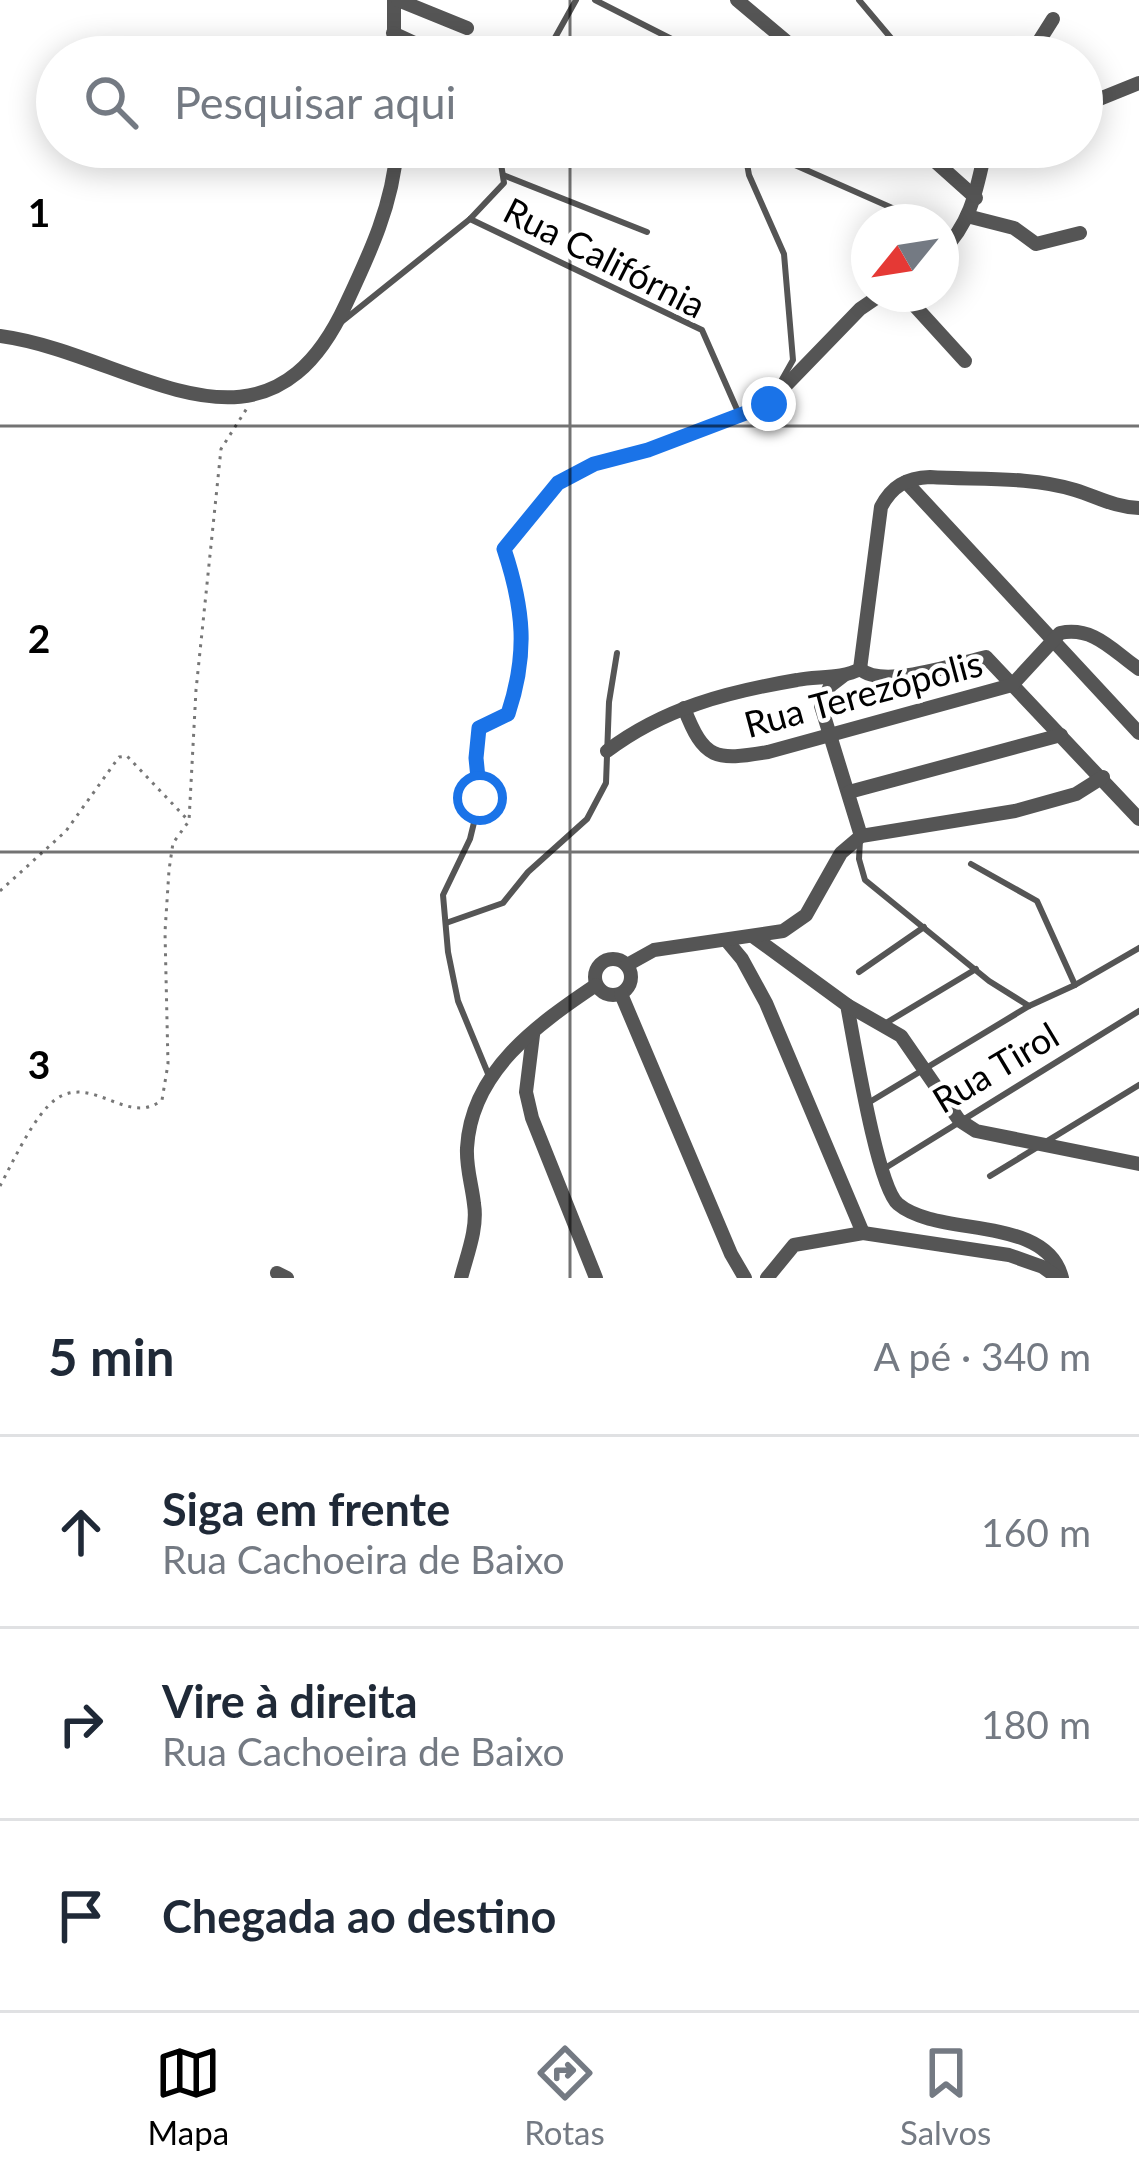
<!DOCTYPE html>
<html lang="pt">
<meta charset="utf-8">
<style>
body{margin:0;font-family:Lato,sans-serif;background:#f6f6f7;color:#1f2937}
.compass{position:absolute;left:851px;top:204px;width:108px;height:108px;border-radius:50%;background:#fff;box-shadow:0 6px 30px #0003;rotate:240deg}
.stop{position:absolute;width:36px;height:36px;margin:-27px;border:9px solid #1a73e8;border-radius:50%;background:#fff}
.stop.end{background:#1a73e8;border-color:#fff;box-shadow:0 3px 12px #0008}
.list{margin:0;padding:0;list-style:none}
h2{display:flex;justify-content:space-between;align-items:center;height:156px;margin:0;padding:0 48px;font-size:51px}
h2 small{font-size:39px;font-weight:400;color:#747a83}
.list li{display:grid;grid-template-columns:78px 1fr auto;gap:36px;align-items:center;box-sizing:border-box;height:192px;padding:0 48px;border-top:3px solid #e0e1e3}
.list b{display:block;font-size:45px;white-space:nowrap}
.list p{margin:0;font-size:39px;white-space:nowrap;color:#747a83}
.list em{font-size:39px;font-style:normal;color:#747a83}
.icon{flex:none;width:66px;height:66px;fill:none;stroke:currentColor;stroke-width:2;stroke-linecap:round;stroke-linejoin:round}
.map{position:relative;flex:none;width:1139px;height:1278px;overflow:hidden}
.search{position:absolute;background:#fff;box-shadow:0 6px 30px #0003;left:36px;right:36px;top:36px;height:132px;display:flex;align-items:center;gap:30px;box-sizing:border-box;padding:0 42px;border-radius:66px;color:#747a83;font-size:45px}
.sheet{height:732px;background:#fff}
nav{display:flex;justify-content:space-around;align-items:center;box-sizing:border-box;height:168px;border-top:3px solid #e0e1e3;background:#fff;font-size:33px;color:#747a83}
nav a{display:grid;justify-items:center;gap:6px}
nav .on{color:#000}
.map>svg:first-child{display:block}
</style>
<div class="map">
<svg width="1139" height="1278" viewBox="0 0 1139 1278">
<rect width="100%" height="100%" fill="#fff"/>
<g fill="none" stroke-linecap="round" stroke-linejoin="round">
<g stroke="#777" stroke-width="3" stroke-dasharray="3 6" stroke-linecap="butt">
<path d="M0,891L66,831L119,757L127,756L186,818"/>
<path d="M0,1186C13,1162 34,1115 56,1099C93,1074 128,1127 162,1100L168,1064L165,932L169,870L173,843L189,821L196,690L221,449L249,405"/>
</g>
<g stroke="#555" stroke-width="6">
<path d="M595,0L707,57"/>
<path d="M859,0L907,57"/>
<path d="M558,57L547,52L576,0"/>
<path d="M744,147L749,175L784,254L793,360L780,383"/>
<path d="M754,147L924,222"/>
<path d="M503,175L647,232"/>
<path d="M470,219L702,330L739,414"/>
<path d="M339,324L470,219L504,183L499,151L502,147"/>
<path d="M860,840L859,859L865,880L989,981L1029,1006"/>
<path d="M971,864L1037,901L1075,985"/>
<path d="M446,923L503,903L528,872L587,819L606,783L609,702L617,653"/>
<path d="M859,972L924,927"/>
<path d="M886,1023L976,969"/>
<path d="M489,1076L458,1001L448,952L443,895L470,839L480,798L475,758L479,727L508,714C528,653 525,609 504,549L558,483L594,464L648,450L767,404"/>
<path d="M868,1103L1029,1006L1075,985L1139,948"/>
<path d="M882,1170L1139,1011"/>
<path d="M990,1176L1139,1085"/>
</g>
<g stroke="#555" stroke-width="14">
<path d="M394,0V57"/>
<path d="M398,0L467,28"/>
<path d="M737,0L805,57"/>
<path d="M393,33L445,57"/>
<path d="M1029,57L1053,19"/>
<path d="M1082,106L1139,83"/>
<path d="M919,147L976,198"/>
<path d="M967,216L1014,228L1036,244L1080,233"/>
<path d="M941,252C972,223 977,187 986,147"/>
<path d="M904,294L965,361"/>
<path d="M0,336C133,354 264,482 346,304C370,253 393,204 397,147"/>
<path d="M768,404L860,309L882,294"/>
<path d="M906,482L1139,733"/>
<path d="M860,669L881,507C892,486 906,478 930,477C976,480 1030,476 1075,490C1098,497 1114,507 1139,508"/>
<path d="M860,669C883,689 956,664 986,657L1139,819"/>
<path d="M843,676L830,686L821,706L861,836"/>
<path d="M684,708C704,760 715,761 768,752L1012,685L1060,633C1094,626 1113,651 1139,669"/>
<path d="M607,751C664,708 727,692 797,680C817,676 842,679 860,669"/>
<path d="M849,792L1061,735"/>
<path d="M754,937L847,1005C854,1040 877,1186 898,1204C938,1238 1046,1214 1062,1278"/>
<path d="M727,941L742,959L766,1003L863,1233"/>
<circle cx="613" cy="977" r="18"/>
<path d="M627,965L654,950L783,931L806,915L841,853L861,836L1015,811L1076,794L1103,777"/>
<path d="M621,994L731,1254L745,1278"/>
<path d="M847,1005L901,1036L959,1120L976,1131L1139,1164"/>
<path d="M533,1035L526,1092L532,1118L596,1278"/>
<path d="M277,1273L287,1278"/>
<path d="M461,1278C467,1255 478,1228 474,1204C472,1185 466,1168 467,1148C471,1071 538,1024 596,985"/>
<path d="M767,1278L794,1245L863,1233L1009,1255L1043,1267L1058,1278"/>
</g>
</g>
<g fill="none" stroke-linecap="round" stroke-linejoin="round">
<path stroke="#1a73e8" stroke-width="15" d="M480,798L476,758L479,728L508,714C528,654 524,609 504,549L558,483L594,464L648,450L769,404"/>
</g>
<path fill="none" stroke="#000" stroke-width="3" stroke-opacity="0.55" d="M570,0V57M570,147V1278M0,426H1139M0,852H1139"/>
<g text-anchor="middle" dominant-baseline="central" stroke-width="9" stroke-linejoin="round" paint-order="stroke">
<g font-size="36" fill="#000" stroke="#fff">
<text transform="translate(605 257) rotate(27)">Rua Califórnia</text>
<text transform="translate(863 693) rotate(-15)">Rua Terezópolis</text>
<text transform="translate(995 1067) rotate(-31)">Rua Tirol</text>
</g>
</g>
<g font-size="39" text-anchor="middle" font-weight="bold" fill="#000" stroke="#fff" stroke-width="9" stroke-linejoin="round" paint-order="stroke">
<text x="39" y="227">1</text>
<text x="39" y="653">2</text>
<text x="39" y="1079">3</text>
</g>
</svg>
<svg class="compass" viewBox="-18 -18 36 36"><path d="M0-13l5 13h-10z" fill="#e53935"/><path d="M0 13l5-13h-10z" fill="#747a83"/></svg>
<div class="stop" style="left:480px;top:798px"></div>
<div class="stop end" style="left:769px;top:404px"></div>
<div class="search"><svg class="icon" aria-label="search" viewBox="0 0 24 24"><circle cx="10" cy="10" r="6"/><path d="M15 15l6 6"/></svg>Pesquisar aqui</div>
</div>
<section class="sheet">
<h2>5 min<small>A pé · 340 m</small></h2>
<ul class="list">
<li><svg class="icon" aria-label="ahead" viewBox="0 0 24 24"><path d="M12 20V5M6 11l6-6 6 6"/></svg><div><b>Siga em frente</b><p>Rua Cachoeira de Baixo</p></div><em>160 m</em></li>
<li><svg class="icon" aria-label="right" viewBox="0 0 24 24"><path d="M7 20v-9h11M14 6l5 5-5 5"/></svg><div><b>Vire à direita</b><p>Rua Cachoeira de Baixo</p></div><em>180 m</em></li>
<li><svg class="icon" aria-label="arrive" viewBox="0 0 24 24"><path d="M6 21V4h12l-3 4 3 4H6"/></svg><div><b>Chegada ao destino</b></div></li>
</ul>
</section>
<nav>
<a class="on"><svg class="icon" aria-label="map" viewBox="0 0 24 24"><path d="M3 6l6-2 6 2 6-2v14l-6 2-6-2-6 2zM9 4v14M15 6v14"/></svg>Mapa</a>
<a><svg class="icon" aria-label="directions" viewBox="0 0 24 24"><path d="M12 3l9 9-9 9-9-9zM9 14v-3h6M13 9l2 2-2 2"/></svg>Rotas</a>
<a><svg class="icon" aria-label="saved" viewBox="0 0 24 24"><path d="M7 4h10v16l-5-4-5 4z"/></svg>Salvos</a>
</nav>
